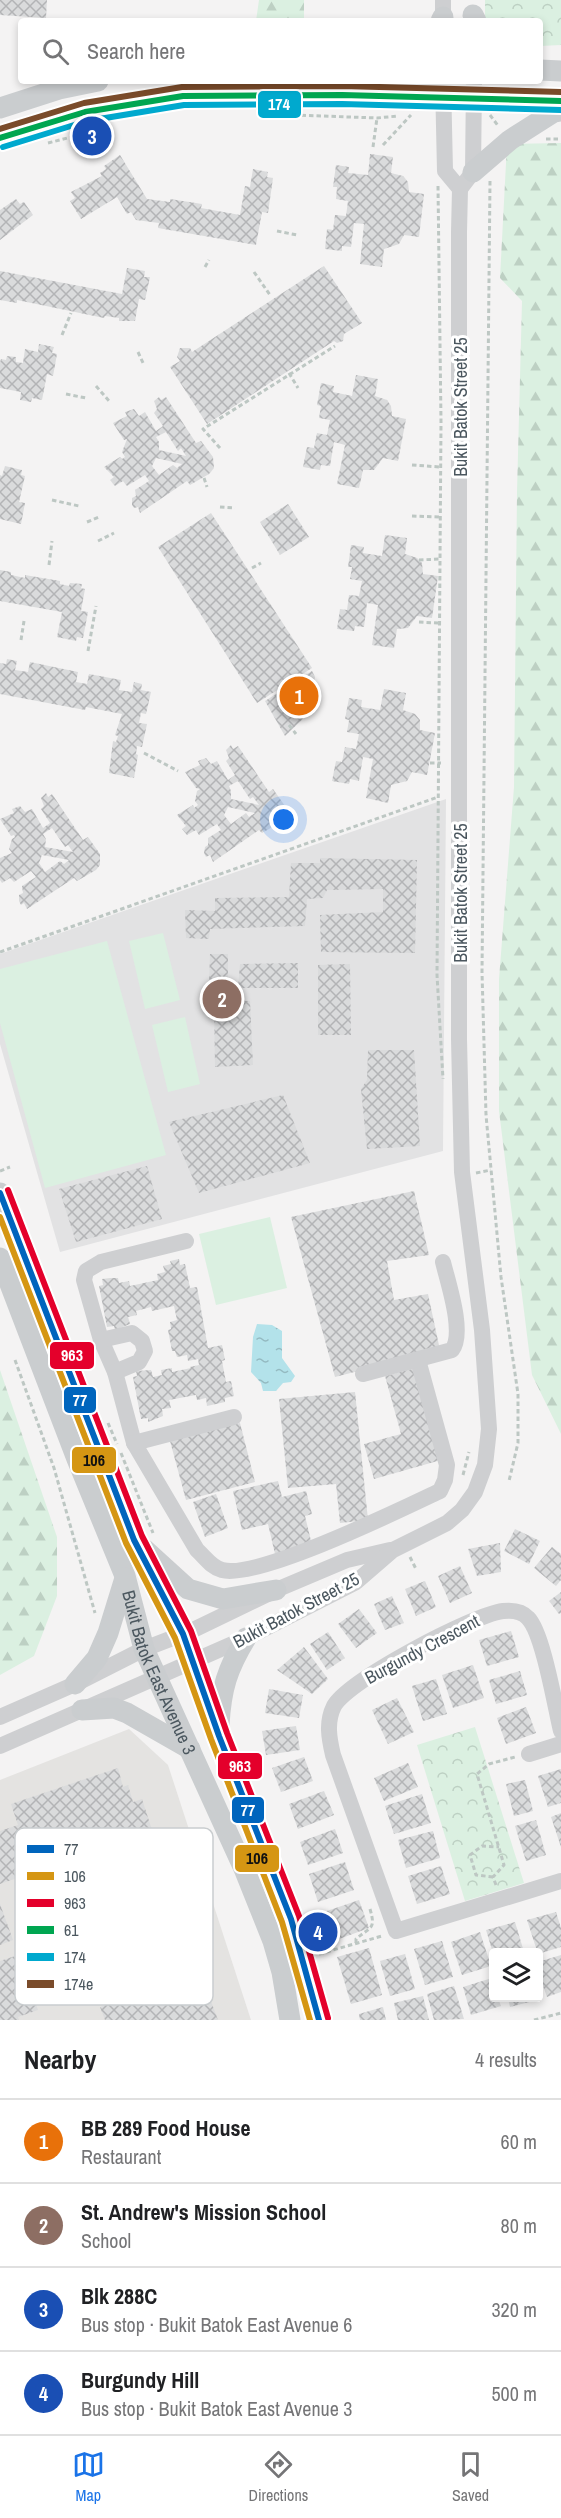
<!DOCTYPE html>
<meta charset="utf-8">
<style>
body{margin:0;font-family:"Archivo Narrow",sans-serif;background:#f6f6f6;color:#202124}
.controls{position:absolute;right:18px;bottom:18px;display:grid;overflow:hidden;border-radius:6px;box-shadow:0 3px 9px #0003}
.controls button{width:54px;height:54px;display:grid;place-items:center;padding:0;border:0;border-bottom:2px solid #e0e0e0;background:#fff;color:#202124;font:30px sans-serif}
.you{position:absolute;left:284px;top:820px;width:21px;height:21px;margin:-15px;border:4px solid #fff;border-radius:50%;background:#1a73e8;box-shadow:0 0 0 9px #1a73e833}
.badge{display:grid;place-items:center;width:39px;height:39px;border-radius:50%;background:#1a73e8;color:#fff;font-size:20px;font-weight:700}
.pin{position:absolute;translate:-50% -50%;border:3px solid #fff;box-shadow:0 2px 6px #0006}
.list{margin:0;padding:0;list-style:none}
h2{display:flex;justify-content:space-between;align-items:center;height:78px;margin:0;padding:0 24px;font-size:26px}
h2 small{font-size:20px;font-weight:400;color:#757577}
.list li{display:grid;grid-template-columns:39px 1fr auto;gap:18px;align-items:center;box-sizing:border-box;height:84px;padding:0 24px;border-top:2px solid #e0e0e0}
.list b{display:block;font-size:22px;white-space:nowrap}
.list p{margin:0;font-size:20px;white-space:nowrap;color:#757577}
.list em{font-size:20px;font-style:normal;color:#757577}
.icon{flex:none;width:33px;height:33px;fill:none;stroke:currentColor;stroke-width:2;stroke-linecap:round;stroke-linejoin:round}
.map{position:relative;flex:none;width:561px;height:2020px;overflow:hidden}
.search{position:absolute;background:#fff;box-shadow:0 3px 9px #0003;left:18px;right:18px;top:18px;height:66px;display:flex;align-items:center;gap:15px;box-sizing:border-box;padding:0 21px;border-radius:6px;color:#757577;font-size:22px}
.sheet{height:414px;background:#fff}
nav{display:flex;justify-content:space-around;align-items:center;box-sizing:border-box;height:84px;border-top:2px solid #e0e0e0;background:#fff;font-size:16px;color:#757577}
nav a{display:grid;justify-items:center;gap:3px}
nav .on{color:#1a73e8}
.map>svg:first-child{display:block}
</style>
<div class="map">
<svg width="561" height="2020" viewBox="0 0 561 2020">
<defs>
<pattern id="forest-firs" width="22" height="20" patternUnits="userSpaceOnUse" patternTransform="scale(1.5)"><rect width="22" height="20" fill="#dbf0e1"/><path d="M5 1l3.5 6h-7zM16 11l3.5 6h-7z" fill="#bdd0c3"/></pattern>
<pattern id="park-crowns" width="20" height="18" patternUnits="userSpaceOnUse" patternTransform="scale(1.5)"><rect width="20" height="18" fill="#dbf0e1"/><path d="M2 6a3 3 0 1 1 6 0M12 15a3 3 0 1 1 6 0" fill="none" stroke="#bdd0c3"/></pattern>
<pattern id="water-ripples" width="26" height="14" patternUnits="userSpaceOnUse" patternTransform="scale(1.5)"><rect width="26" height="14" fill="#b3e2ea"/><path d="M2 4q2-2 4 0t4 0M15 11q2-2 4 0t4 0" fill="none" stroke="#94bac1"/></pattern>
<pattern id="building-cross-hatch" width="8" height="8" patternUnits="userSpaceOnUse" patternTransform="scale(1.5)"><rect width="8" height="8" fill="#dadbdc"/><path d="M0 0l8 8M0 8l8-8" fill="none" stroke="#b3b4b6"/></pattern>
</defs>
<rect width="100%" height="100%" fill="#f4f3f3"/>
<path fill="#e4e3e1" d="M129,1729L168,1765L251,2020H0V1780Z"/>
<path fill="#e2e2e3" d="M446,799L443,1151L60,1252L0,1044V954Z"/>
<g fill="#dbf0e1">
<path d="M163,933L180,1000L145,1009L129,941Z"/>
<path d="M107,941L166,1155L45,1188L0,1023V969Z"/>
<path d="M185,1017L200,1084L168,1092L152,1025Z"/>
<path d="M270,1217L287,1288L216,1305L199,1234Z"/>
</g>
<g fill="url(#forest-firs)">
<path d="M259,0H304V20L256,21Z"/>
<path d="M561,143V1434L532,1375L499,1111V979L514,787L517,492L522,301L500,278L507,144Z"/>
<path d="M0,1370L57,1537V1596L34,1656L0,1675Z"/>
</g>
<g fill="url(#park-crowns)">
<path d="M485,0H561V45L540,46V21H485Z"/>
<path d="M475,1727L524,1883L465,1901L417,1745Z"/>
</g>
<path fill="url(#water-ripples)" d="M257,1324L272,1325L282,1331V1358L295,1376L291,1382L283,1383L276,1391H263L261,1383L251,1372L253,1337Z"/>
<g fill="url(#building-cross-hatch)" fill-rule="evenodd">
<path d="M0,0H47L46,18L0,15Z"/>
<path d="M370,154L393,157L391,173L403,176L408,182L409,192L424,194L419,237L404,235L399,244L384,249L382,267L360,264L364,224L354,223L351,247L342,246V251L325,249L327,229L333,230L335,215L346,216L348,201L336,199L337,187H333L336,165L349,167L348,173L368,175Z"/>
<path d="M120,155L147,199L170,202V199L202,204L201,208L240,215L245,186L250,187L253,169L268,172L267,177L273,178L268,213L262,212L256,245L158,228L159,223L136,220L131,212L127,214L117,197L81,219L70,201L75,198L71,192L102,176L100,173L106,169L104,166Z"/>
<path d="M16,199L20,204L24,202L33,215L0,240V210Z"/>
<path d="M324,266L362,323L344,334L343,341L337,343L334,341L207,424L170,367L180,361L177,357L180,348H190L192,352Z"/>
<path d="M127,268L145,271L144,277H150L145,300L139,299L135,321H119V318L105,316L104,318L17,300V303L0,300V271L122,294Z"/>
<path d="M39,344L54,347L52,353L57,354L53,376L47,374L42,400L32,398L31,402L20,400L21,392L0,388V362L1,359L6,360L7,356L16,357V362L23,363L25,349L38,352Z"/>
<path d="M356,375L378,379L375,396L387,400L391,406L392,416L406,419L398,461L383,458L374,470H363L359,488L337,484L345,445L334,442L330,466L321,465L320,470L303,467L307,447L314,448L317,433L327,435L330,420L319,418L321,406L317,405L321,383L334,386L333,392L352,396Z"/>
<path d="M159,397L161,400L166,397L196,443L201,441L213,457L214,468L209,474L190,485L187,481L140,513L138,507L134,508L132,505V498L136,496L135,490L149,481L145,475L127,486L123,481L115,486L110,480L114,477L104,467L120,457L122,459L125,457L122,452L127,439L124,440L113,423L127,416L125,412L134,409L139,416L145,412L156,431L163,426L154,413L157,409L154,401ZM166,432L178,451L181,448L186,456L159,450V442L156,437ZM156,458L182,464L177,468L173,465L159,475L152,466Z"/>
<path d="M5,466L22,470L21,475L25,476L19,502L25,503L21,524L0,519V475L2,476Z"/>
<path d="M288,504L309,537L280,555L260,522Z"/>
<path d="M211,513L312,668L257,703L158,547Z"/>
<path d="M385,535L407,538L405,554L417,558L422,563L423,574L438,576L432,618L417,616L408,628L397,629L394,648L372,645L378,605L367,603L364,627L355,626L354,631L337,629L340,609L347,610L349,595L359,596L362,581L350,579L352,567H348L351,545L364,547L363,553L382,556Z"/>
<path d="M0,570L11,572V575L25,578V575L60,581V584L69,586L70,583L82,584L81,588L85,589L81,611L88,612L83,638L77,637L76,641L57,637L62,612L0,601Z"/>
<path d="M7,659L17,661L15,670L28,672L30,662L78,672L76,682L87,684L89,674L121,680L119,690L132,692L134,682L142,684L141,690L151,692L146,714L141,713L139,723L147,724L142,747L137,746L136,754L138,755L134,778L109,773L113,741L116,742L118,736L115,735L122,714L86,707L85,710L0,694V663L6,664Z"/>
<path d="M312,671L315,677L312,700L307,715L285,736L265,701Z"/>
<path d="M384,689L406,693L403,710L415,714L420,720V730L435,733L427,775L412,772L407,781L391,785L388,803L366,798L373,759L363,757L359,781L350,779L349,784L332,781L336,761L342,762L345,747L356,749L359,734L347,732L349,720L345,719L349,698L362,700L361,707L380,710Z"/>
<path d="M231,745L233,749L238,746L269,792L273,789L285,806L286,817L281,822L262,833L259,830L213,862L210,855L206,857L204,853L205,847L208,845V838L221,830L217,824L199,835L196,830L187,835L182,829L186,826L177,815L193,805L194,808L198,805L195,801L197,791L200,789L196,788L185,772L200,765L198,761L206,758L211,764L217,761L228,780L235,775L226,761L229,758L226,750ZM238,781L250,799L253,797L259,805L231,799V791L229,786ZM228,807L255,813L249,817L246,813L231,824L224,815Z"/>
<path d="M46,793L48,797L52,794L83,840L88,837L100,854V865L96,870L77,881L74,878L27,909L24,903L21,905L19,901V895L23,893L22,886L36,877L31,871L14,882L10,878L2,883L0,880V858L12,853L9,849L12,839L15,837L14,835L11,836L0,819L14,813L12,809L20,806L25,812L32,809L43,828L50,823L41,809L44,806L41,798ZM52,828L65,847L68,845L73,852L45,847L46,839L43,834ZM42,855L69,860L64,864L60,861L45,872L39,863Z"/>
<path d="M320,858L417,860L415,953L321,952L320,915L383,912V889L327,890L323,898L307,899L305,926L210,929L209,939L186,938L185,910L215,911V898L289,897L291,863H320Z"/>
<path d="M210,954H228V983L209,982Z"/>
<path d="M298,963V988H238L240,964Z"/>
<path d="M350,964L351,1035H318V965Z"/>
<path d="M214,1000L250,1001L253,1065L215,1067Z"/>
<path d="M368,1050H414L420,1146L367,1149L361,1089L367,1080Z"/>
<path d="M283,1095L310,1163L199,1193L169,1122Z"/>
<path d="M147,1166L162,1219L76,1242L59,1189Z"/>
<path d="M414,1191L429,1255L387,1261L394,1300L428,1294L440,1350L335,1377L291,1217Z"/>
<path d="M179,1259L180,1265L185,1264L190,1288L197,1287L208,1348L222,1345L225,1360L222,1361L226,1382L231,1381L234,1396L225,1398V1402L207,1406L206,1398L197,1400L196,1395L169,1400L171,1408L162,1409L163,1416L148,1422V1418L141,1419L133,1377L137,1376L136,1371L151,1370L153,1377L162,1375L161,1370L172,1368V1372L191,1368L190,1367L199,1365L198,1359L188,1361L187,1355L177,1357L175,1351H172L168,1330L171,1329L170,1322L177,1320L174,1306L152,1311L151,1307L136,1311L137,1315L128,1317L130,1324L115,1330L114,1326L107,1327L99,1286L103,1285L102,1279L110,1278H118L119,1283L129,1281L130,1286L158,1280L157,1274L165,1272L163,1266L171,1264L170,1261Z"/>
<path d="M415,1368L441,1460L374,1479L364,1444L401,1434L385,1376Z"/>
<path d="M355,1392L368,1520L340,1523L336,1484L288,1488L279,1399Z"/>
<path d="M240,1423L255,1482L186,1500L170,1441Z"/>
<path d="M278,1481L282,1497L306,1491L312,1514L305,1516L312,1545L275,1554L268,1524L242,1530L233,1491Z"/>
<path d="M216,1494L228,1528L205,1537L193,1502Z"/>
<path d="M515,1529L540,1541L529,1564L504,1551Z"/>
<path d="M500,1543L501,1572L477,1576L468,1549Z"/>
<path d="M552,1547L561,1554V1580L556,1586L534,1568Z"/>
<path d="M460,1566L472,1593L450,1603L438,1576Z"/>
<path d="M425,1581L436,1607L416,1616L405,1589Z"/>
<path d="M561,1592V1613L559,1614L549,1601Z"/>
<path d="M392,1596L404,1623L385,1630L374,1604Z"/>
<path d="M359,1609L377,1633L356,1648L338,1624Z"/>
<path d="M511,1631L519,1657L487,1666L479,1640Z"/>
<path d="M328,1632L345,1658L327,1670L310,1644Z"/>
<path d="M304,1647L328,1679L312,1694L277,1670Z"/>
<path d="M473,1665L484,1698L453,1708L442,1675Z"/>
<path d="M520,1671L527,1695L496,1704L489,1680Z"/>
<path d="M436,1679L447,1714L423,1721L412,1686Z"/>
<path d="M269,1689L303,1695L299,1718L265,1713Z"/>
<path d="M397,1698L414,1732L388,1744L372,1710Z"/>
<path d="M526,1707L536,1733L506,1744L497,1718Z"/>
<path d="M296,1726L300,1750L266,1755L262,1731Z"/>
<path d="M304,1757L313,1781L281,1792L272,1768Z"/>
<path d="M408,1763L418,1787L384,1801L374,1778Z"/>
<path d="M118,1768L123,1787L128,1785L133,1802L142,1799L192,1954L171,1961L177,1980L200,1972L218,2020H105L100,2007L117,2001L112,1986L93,1993L73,1936L83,1932L80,1923L70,1926L49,1867L0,1884V1831L18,1825L11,1804Z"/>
<path d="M561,1769V1803L548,1807L538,1776Z"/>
<path d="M525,1780L533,1811L514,1816L506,1784Z"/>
<path d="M324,1791L334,1815L298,1829L289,1804Z"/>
<path d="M422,1794L431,1823L394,1834L385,1806Z"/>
<path d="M561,1813V1847L551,1817Z"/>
<path d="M536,1820L546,1855L526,1861L515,1826Z"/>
<path d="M335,1829L343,1853L308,1865L300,1842Z"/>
<path d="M433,1831L440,1858L406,1868L398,1840Z"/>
<path d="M345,1862L354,1890L318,1902L309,1874Z"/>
<path d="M441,1866L450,1894L417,1904L408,1876Z"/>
<path d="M359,1900L369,1928L331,1942L321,1913Z"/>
<path d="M0,1904L13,1940L0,1945Z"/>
<path d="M556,1912L561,1928V1947L538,1954L527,1920Z"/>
<path d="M515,1922L524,1952L493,1953L486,1930Z"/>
<path d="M480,1932L491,1966L462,1975L451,1942Z"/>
<path d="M442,1941L453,1977L425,1985L414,1949Z"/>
<path d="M369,1948L382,1995L351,2004L337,1957Z"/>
<path d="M405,1954L415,1989L390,1996L380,1961Z"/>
<path d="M18,1955L38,2010L18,2017L19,2020H0V1961Z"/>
<path d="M561,1955V1992L547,1997L538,1972V1962Z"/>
<path d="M492,1978L494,1998H498L501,2006L471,2015L463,1987Z"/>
<path d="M454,1986L464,2019L434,2020L427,1994Z"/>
<path d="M423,1996L429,2020H398L394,2003Z"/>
<path d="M508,1998H536L537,2000L510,2007Z"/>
<path d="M383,2007L386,2020H360L359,2014Z"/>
</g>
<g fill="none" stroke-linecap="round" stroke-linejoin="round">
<g stroke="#bdc7c3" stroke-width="3" stroke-dasharray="4.5 3" stroke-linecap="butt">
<path d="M294,115L377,118L398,116"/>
<path d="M490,115L499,127"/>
<path d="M546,139H561"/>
<path d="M48,143L106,128"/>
<path d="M383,145L411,115"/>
<path d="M373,147L377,118"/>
<path d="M490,181L482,972L486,1115L501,1277L518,1394V1443L509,1481"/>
<path d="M438,186L441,422L437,975L443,1079"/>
<path d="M277,231L297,235"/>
<path d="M205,267L209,260"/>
<path d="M254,272L270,295"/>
<path d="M62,335L71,313"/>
<path d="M138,352L144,365"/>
<path d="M289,373L298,388"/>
<path d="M96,386L110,402"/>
<path d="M66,394L86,398"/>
<path d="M220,448L203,429L335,346"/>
<path d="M412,465L440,467"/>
<path d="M204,478L207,487"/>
<path d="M52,500L79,506"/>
<path d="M220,507L235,508"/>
<path d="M412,516L439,517"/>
<path d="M87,522L99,517"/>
<path d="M98,541L114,533"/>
<path d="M419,560L439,559"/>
<path d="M49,565L52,541"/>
<path d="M252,568L261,563"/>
<path d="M419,622L438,623"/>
<path d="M21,640L24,621"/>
<path d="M88,651L96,606"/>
<path d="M289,725L296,734"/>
<path d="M144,753L178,771"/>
<path d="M430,763H441"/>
<path d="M0,952L438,797"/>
<path d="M0,1171L10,1167"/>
<path d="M476,1173L491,1170"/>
<path d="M15,1360L54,1468L95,1613"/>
<path d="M108,1423L117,1444"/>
<path d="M121,1453L153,1533"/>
<path d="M463,1475L469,1452"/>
<path d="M410,1557L416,1569"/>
<path d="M493,1877L476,1875L470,1855L482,1846L499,1847"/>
<path d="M496,1885L493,1877L504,1865L477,1774L489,1764L515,1757"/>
<path d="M356,1943V1939C371,1926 376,1930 370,1909"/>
<path d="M319,1954L382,1936"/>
<path d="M534,2020L561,2013"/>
</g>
<g stroke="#cecfd1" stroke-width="16">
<path d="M443,21V0"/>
<path d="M443,81L445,171L460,189"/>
<path d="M186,1241L101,1262L86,1271L84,1280L101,1340L115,1372L134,1443L197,1550C205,1557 211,1567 222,1570C257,1580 402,1509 440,1491L445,1480L447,1465L418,1360"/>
<path d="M101,1340L132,1333L142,1341L145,1351L139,1362L115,1372"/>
<path d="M363,1374L452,1350C465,1333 448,1283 443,1262"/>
<path d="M134,1443L234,1417"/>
<path d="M0,1717L75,1684L144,1649L191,1631L276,1590L347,1560L390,1550"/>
<path d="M561,1731C555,1706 543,1633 528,1618C522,1611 512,1610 503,1611C472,1615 349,1680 334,1706C326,1722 329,1738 333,1755L396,1931L561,1881"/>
<path d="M0,1746L246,1638L356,1582L393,1550L447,1523L462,1510L475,1492L485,1465L489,1429L482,1330L462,1172L459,1039V232L460,189L473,172L474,81"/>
<path d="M529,1754L561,1744"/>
</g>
<g stroke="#cacdcf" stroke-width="21">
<path d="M473,15L476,21"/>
<path d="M441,21L443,17"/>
<path d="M540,70L561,71"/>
<path d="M0,108L59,89L98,81"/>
<path d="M0,138L85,112L183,96L342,95L561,101"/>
<path d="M473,172L510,140L554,112L561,111"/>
<path d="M0,1193L43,1300L95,1443L134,1540L183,1634L193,1661L219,1736L291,1919L310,1982L319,2020"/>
<path id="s1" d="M0,1258L77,1459L125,1576L144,1649L245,1871L273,1941L282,1972L290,2020"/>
<path d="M144,1549L188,1589L223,1599L276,1590"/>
<path d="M75,1684L97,1658L108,1633L125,1578"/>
<path d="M82,1710L114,1708L127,1713L190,1749"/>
<path d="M219,1725C221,1689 227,1669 246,1638"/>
</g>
<g stroke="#fff" stroke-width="10">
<path id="bus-1" d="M0,1193L134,1540L183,1634L219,1736L291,1919L319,2020"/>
</g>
<g stroke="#fff" stroke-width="10">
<path id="bus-2" d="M0,1217L126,1543L175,1638L211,1739L282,1922L310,2020"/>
</g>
<g stroke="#fff" stroke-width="10">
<path id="bus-3" d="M8,1190L142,1536L191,1631L227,1733L299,1916L328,2018"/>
</g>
<g stroke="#fff" stroke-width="10">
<path id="bus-4" d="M0,138L85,112L183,96L342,95L561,101"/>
</g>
<g stroke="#fff" stroke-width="10">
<path id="bus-5" d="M3,147L87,121L184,105L342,104L561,110"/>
</g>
<g stroke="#fff" stroke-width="10">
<path id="bus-6" d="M0,129L84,103L182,87L342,86L561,92"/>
</g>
<use href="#bus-1" stroke="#0065bd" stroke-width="6"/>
<use href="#bus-2" stroke="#d59613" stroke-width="6"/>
<use href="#bus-3" stroke="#e4002b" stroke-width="6"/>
<use href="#bus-4" stroke="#00a651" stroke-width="6"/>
<use href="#bus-5" stroke="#00a9ce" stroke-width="6"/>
<use href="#bus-6" stroke="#7a4b2a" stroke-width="6"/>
</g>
<g text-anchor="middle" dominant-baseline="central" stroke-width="6" stroke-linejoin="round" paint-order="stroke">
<g font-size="18" fill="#4b575f" stroke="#fff">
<text transform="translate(460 407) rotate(-90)">Bukit Batok Street 25</text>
<text transform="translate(460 893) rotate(-90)">Bukit Batok Street 25</text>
<text transform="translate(296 1610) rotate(-28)">Bukit Batok Street 25</text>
<text transform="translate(422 1649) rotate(-28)">Burgundy Crescent</text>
<text stroke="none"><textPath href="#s1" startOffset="444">Bukit Batok East Avenue 3</textPath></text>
</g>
</g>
<rect x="15" y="1828" width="198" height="177" rx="9" fill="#fff" stroke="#c9cdcf" stroke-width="1.5"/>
<rect x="27" y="1845" width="27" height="8" fill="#0065bd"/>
<rect x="27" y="1872" width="27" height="8" fill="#d59613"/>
<rect x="27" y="1899" width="27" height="8" fill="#e4002b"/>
<rect x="27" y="1926" width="27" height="8" fill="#00a651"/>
<rect x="27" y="1953" width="27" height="8" fill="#00a9ce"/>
<rect x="27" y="1980" width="27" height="8" fill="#7a4b2a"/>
<g font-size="16" fill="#4b575f">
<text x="64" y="1855">77</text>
<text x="64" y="1882">106</text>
<text x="64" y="1909">963</text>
<text x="64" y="1936">61</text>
<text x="64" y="1963">174</text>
<text x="64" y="1990">174e</text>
</g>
<g stroke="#fff" stroke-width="2">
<rect x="257" y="90" width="45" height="29" rx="6" fill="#00a9ce"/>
<rect x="49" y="1341" width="46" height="29" rx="6" fill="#e4002b"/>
<rect x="63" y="1386" width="34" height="28" rx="6" fill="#0065bd"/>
<rect x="71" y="1446" width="46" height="28" rx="6" fill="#d59613"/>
<rect x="217" y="1752" width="46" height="28" rx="6" fill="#e4002b"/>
<rect x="231" y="1796" width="34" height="28" rx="6" fill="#0065bd"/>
<rect x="234" y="1844" width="46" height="29" rx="6" fill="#d59613"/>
</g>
<g font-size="16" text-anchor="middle" font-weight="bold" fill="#fff">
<text x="279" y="110">174</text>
<text x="72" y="1361">963</text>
<text x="80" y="1406">77</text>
<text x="240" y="1772">963</text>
<text x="248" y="1816">77</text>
</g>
<g font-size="16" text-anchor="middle" font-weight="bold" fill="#111">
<text x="94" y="1466">106</text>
<text x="257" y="1864">106</text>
</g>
</svg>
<div class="controls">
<button><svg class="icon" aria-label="layers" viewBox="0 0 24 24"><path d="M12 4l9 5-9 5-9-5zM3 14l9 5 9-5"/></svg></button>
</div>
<div class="you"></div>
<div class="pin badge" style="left:299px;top:696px;background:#e8710a">1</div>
<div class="pin badge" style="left:222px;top:999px;background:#8d6e63">2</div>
<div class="pin badge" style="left:92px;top:136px;background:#1a4fb4">3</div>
<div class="pin badge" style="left:318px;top:1932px;background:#1a4fb4">4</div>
<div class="search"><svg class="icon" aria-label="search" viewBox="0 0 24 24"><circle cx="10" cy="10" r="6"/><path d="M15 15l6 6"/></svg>Search here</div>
</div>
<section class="sheet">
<h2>Nearby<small>4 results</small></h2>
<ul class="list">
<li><span class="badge" style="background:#e8710a">1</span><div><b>BB 289 Food House</b><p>Restaurant</p></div><em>60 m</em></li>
<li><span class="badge" style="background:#8d6e63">2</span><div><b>St. Andrew's Mission School</b><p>School</p></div><em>80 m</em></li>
<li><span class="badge" style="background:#1a4fb4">3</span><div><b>Blk 288C</b><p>Bus stop · Bukit Batok East Avenue 6</p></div><em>320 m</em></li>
<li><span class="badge" style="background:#1a4fb4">4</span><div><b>Burgundy Hill</b><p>Bus stop · Bukit Batok East Avenue 3</p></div><em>500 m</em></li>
</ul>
</section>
<nav>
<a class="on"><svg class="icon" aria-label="map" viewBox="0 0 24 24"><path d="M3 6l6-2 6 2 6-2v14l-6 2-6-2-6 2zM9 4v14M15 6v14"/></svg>Map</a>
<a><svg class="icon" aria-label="directions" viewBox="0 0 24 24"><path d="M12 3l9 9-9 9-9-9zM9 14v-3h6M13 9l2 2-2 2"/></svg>Directions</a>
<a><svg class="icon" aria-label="saved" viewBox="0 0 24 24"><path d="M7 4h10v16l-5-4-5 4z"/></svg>Saved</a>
</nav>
